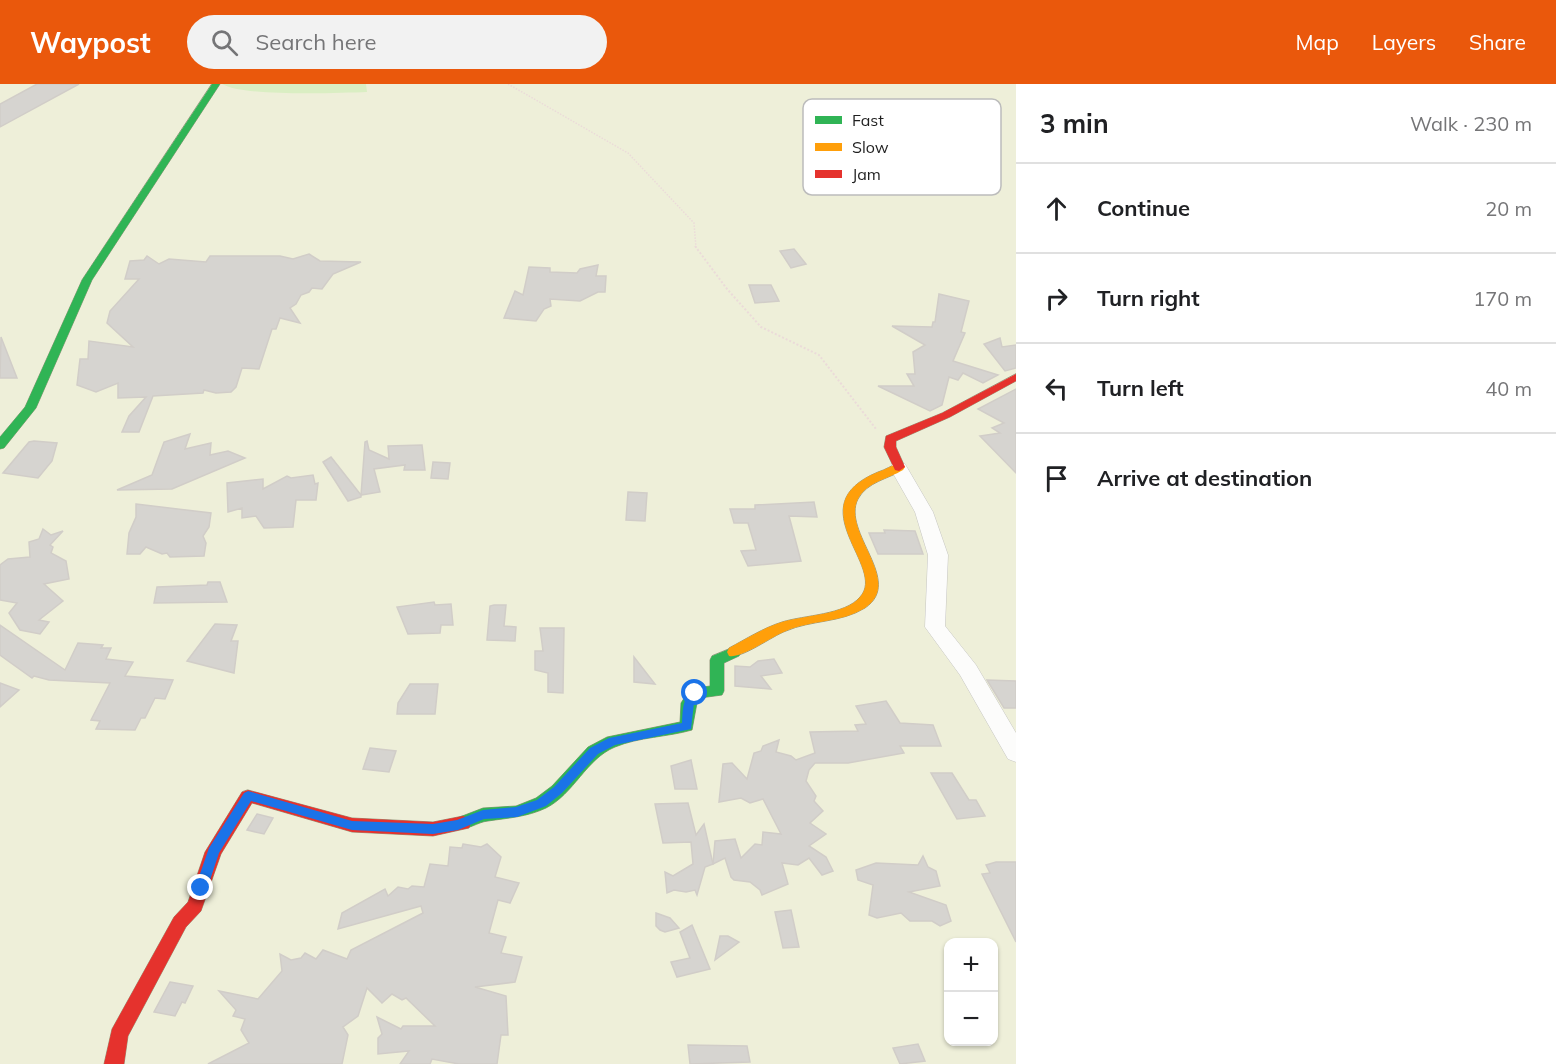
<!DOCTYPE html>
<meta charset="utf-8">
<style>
body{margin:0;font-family:Mulish,sans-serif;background:#f2f2f2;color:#202124}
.controls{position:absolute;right:18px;bottom:18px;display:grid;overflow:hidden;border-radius:12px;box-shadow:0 2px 4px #0004}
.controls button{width:54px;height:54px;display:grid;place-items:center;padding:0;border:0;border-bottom:2px solid #e0e0e0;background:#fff;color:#202124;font:30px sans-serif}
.stop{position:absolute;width:18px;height:18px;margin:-14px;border:4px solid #1a73e8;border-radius:50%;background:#fff}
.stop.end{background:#1a73e8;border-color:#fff;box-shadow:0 2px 6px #0008}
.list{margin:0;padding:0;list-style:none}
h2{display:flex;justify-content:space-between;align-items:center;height:78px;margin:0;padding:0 24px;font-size:26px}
h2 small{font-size:20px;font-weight:400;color:#757577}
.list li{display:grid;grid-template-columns:39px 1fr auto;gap:18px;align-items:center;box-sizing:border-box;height:90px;padding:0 24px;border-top:2px solid #e0e0e0}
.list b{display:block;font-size:22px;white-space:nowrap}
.list em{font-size:20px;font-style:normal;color:#757577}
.icon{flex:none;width:33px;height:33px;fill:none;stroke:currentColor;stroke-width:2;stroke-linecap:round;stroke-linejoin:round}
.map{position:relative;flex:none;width:1016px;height:980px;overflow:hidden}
header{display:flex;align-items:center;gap:36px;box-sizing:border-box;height:84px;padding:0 30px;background:#ea580c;color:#fff}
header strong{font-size:28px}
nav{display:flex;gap:33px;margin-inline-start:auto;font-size:21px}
.search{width:420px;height:54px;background:#f2f2f2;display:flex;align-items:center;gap:15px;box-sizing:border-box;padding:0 21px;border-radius:33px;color:#757577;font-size:22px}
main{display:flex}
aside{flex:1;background:#fff}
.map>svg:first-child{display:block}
</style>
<header>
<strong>Waypost</strong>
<div class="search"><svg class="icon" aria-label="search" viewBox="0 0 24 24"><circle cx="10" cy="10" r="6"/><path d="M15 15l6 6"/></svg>Search here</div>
<nav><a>Map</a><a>Layers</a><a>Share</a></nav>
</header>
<main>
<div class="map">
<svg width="1016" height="980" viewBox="0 0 1016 980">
<rect width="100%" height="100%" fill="#eeece7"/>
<path fill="#eeefd9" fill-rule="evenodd" d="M0,0H222L226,2L366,8V0H1016V980H0ZM948,858H993V958H948Z"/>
<path fill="#daeec3" d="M222,0H366L367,8C338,9 244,13 222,0Z"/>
<g fill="#d6d4d0" stroke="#d1cdc8" stroke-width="1.5">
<path d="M37,0H79L0,43V20Z"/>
<path d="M794,165L806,180L791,184L780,167Z"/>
<path d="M309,170L320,177L361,178L333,190L322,205L312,204L309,208L301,211L296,220L290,224L300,239L280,234L276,245H272L259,285L242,284L236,303L231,308L216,309L204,306L203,309L153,312L139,348H122L129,332L146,313L118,314V299L96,308L77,301L80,275H88L89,257L133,263L107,239L110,227L139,195H125L130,177L144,176L147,172L159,180L169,175L206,178L210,172H280L293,175Z"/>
<path d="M598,181L596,192H606L605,208H598L580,217L550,215L551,222L544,225L536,237L504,234L515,207L523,211L529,183L550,184V188L577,189L580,185Z"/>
<path d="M749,201H771L779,217L755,219Z"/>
<path d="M939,210L969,217L961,248L965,249L953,277L998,291L983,299L963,289L958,296L949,293L942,321L930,327L878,302H914L907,290H915L913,268L925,261L892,242L932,243L933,238H935Z"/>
<path d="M1,253L17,294H0Z"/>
<path d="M1000,254L1002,263L1016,261V284L1005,287L984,260Z"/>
<path d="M1016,305V389L980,352L1000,349L992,344L1004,339L978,325Z"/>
<path d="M190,350L185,365L211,359L210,371L228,367L245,374L172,405L117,406L152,391L164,358Z"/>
<path d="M34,357L57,359L52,377L38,394L3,389L29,358Z"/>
<path d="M367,357L369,366L389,375L388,362L422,361L425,386H404L405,381L374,385L380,408L361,411L365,358Z"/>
<path d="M331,373L361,411V413L348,417L323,378Z"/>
<path d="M433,378L450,379L448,395L431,394Z"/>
<path d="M313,391L315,400L318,399L316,416H296L293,443L264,444L256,432L242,434V424L228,428L227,399L263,395V405L287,392L291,394Z"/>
<path d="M628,408L647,409L645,437L626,436Z"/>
<path d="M814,418L817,433L789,432L801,477L748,482L741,467L756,466L748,439H734L730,425H755V421Z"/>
<path d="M136,420L211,429L209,443L203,452L206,459L204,472L170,473L167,469L162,470L146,463L140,470H127L129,449L136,433Z"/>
<path d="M43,445L51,451L63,447L50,461L53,463L51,469L66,477L69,495L44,500L63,517L39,536L49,538L40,550L20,546L9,529L17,519L0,516V481L8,475L30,473L29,458L39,455Z"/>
<path d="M884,446L915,447L923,470H878L869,449H885Z"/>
<path d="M208,498H220L227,518L154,519L157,503L207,501Z"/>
<path d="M434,518L435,521L451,520L453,541H441L440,549L408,550L397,523Z"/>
<path d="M494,521H506L504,542L516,543L515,557L487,556L490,522Z"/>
<path d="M215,540L237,541L231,557H238L234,589L187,577Z"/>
<path d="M0,541L65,586L78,559L103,561L101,564H111L106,575L133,578L125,592L173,596L165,615L155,614L145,634H141L135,646L96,645L100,637L91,636L110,599L49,596L34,592L32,594L0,571Z"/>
<path d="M540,544H564L563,609L548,608V589L535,586V567H543Z"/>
<path d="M634,573L655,600L634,598Z"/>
<path d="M774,575L782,589L761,592L771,605L735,602V582L750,583L758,577Z"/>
<path d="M987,596L1016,597V624H1004Z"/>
<path d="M0,599L19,606L0,623Z"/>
<path d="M410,600H438L435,630H397L398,619Z"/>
<path d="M886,617L900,639L933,641L941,662H900L904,669L848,679H815L809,686L806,697L816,712L814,717L823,727L810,739L826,750L809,762L826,773L833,787L822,791L809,774L798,781L782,779L788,800L762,811L760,806L750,798L734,796L731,793L725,774L713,780L715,757L735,755L741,774L755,760L762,761L763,748L781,750L763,715L750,719L741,714L719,718L723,680L732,679L747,695L754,669L761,667L763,662L779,656L776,668L791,672L796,676L815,669L810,648L858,647L855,641L866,640L856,622Z"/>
<path d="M370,664L396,667L389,688L363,685Z"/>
<path d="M691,676L697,705H675L671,682Z"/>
<path d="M931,689H952L969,716H976L985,732L957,735Z"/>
<path d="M688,719L696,751L704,740L713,780L705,783L697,811L695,806L686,808L674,806L667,809L665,788L673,792L693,780L691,758L663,759L655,720Z"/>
<path d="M257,730L273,734L264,750L247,746Z"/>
<path d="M463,760L481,763L487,760L501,773L495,793L519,799L510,819L498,816L489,849L506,853L501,869L522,873L515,898L475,903L506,912L508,951H501L497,980H459L432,975L430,980H400L409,967L378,970V954L382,950L377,933L401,945L403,942H435L406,914L402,916L392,910L382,919L367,904L358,932L343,943L348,951L342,980H208L249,959L241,946L245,935L233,932L236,926L219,907L258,915L282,887L280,870L291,876L301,874L305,869L316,875L323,866L347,875L351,866L423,829L421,822L338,845L342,829L385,805L388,812L398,803L408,805L412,802L424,803L430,780L448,782L450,763L462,764Z"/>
<path d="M923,772L928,783L936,787L940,802L909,808L946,821L951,837L940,842L932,837H910L901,829L877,834L869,831L873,801L858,796L856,786L876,779L918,781Z"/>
<path d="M996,778H1016V858L982,790L990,789L986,781Z"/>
<path d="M791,826L799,863L783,864L775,828Z"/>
<path d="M656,829L670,834L679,844L665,848L660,846L656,842Z"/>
<path d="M692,841L710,885L677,893L671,878L690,874L680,848Z"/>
<path d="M720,852H728L739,858L715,876Z"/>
<path d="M170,898L193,902L185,919L182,918L175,932L154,928Z"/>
<path d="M918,960L925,977L900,980L893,964Z"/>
<path d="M688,961L747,962L750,978L690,980Z"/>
</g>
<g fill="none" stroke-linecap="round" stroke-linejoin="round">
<g stroke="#c6c6c3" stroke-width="1">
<path id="street" d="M899,379L905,380L933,428L948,471L945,542L976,581L1016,649V678L1008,675L960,591L925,543L928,471L915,428L890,384L893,380Z"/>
</g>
<g stroke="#97987e" stroke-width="1">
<g id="fast">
<path d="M212,0H220L92,196L36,324L4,364L0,365V353L25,323L82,196Z"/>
<path d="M734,563L739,564L741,568L739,572L724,579V607L722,611L700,614L697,619L692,646C668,653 639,653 615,663C586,675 574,710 546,724C527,733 508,734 488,737C477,738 468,747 457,744L455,739L457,734L483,724L516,722L536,714L552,702L588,663L607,653L680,638L681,619L690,605L710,602V576L712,572Z"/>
</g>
</g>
<g stroke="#97987e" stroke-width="1">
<path id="slow" d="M899,379L903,380L905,383L903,386C888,395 867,398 858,415C841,448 905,497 865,524C841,539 811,536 786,547C772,552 742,575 729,572L727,568L729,564C746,555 763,544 782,538C804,531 845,531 860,513C888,483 796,422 878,388C885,386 892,381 899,379Z"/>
</g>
<g stroke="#97987e" stroke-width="1">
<g id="jam">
<path d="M1016,290V297L950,333L896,357V363L905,383L899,387L895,386L884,363L886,352L942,329Z"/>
<path d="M248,706L352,734L433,738L463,732L469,734L471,739L469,744L433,752L352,748L252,719L221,770L201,827L186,843L128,952L124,980H104L112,945L174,833L188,818L205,768L242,708Z"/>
</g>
</g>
<path stroke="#ebdbd9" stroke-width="1.5" stroke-dasharray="1.5 1.5" stroke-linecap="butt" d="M508,0L628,69L694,139L696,164"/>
<path stroke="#ebdbd9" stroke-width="2" stroke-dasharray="2 2" stroke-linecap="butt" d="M695,162L727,205L761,243L819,271L876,345"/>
<use href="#street" fill="#fcfcfb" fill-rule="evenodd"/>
<use href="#fast" fill="#30b455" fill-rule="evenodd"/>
<use href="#slow" fill="#ff9f0a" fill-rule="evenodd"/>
<use href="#jam" fill="#e5322d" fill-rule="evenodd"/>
</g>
<path fill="#1a73e8" d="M695,606L700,609L694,619L691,645L615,661L598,670L562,709L546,722L517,733L484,735L458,746L433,750L352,746L251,717L219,769L206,808H197L195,804L209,764L244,709L248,707L352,737L433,740L457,736L483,726L516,723L537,716L554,703L590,664L609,654L682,639C683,626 682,612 695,606Z"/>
<rect x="803" y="15" width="198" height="96" rx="9" fill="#fff" stroke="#bcbcbc" stroke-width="1.5"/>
<rect x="815" y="32" width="27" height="8" fill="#30b455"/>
<rect x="815" y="59" width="27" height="8" fill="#ff9f0a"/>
<rect x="815" y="86" width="27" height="8" fill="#e5322d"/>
<g font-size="16" fill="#1f1f1f">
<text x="852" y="42">Fast</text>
<text x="852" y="69">Slow</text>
<text x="852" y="96">Jam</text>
</g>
</svg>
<div class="controls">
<button>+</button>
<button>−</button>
</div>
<div class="stop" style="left:695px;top:609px"></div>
<div class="stop end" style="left:201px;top:804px"></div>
</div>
<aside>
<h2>3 min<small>Walk · 230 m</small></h2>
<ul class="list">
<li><svg class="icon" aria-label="ahead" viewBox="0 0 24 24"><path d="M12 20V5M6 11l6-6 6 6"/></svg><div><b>Continue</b></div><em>20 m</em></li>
<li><svg class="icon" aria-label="right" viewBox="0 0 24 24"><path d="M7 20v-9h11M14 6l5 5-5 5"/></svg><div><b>Turn right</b></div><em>170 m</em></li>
<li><svg class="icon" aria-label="left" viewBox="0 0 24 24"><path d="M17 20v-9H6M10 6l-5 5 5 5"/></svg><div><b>Turn left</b></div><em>40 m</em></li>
<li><svg class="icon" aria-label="arrive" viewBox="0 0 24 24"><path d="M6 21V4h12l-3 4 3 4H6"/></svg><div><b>Arrive at destination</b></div></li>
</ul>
</aside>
</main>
